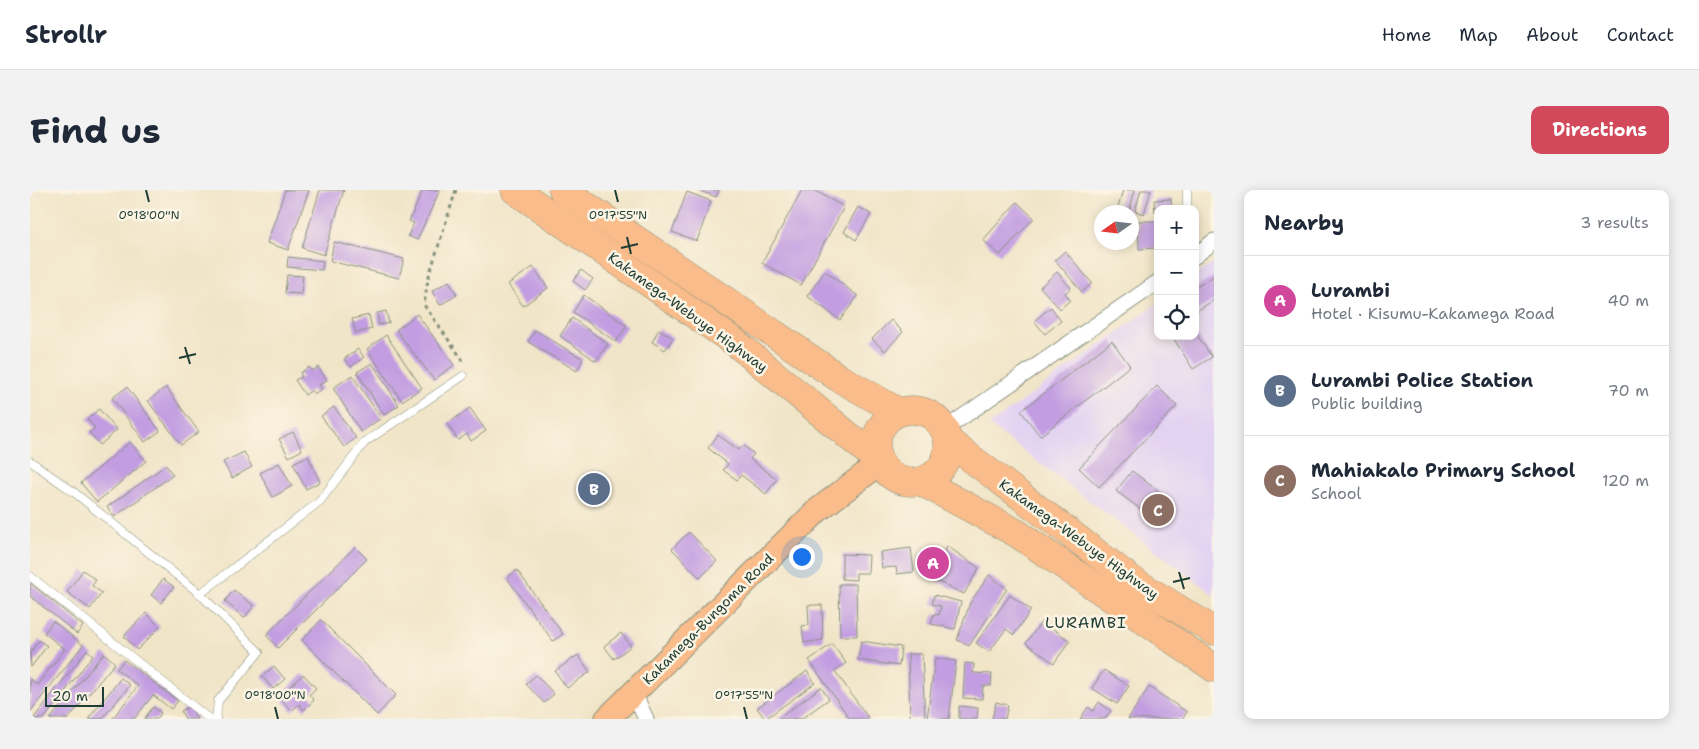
<!DOCTYPE html>
<meta charset="utf-8">
<style>
body{margin:0;font-family:"Shantell Sans",sans-serif;background:#f2f2f3;color:#1f2937}
.controls{position:absolute;right:15px;top:15px;display:grid;overflow:hidden;border-radius:10px;box-shadow:0 2px 12px #0003}
.controls button{width:45px;height:45px;display:grid;place-items:center;padding:0;border:0;border-bottom:1px solid #e0e1e3;background:#fff;color:#1f2937;font:25px sans-serif}
.compass{position:absolute;left:1064px;top:15px;width:45px;height:45px;border-radius:50%;background:#fff;box-shadow:0 2px 12px #0003;rotate:256deg}
.scale{position:absolute;left:15px;bottom:12px;width:59px;box-sizing:border-box;padding-left:5px;border:2px solid #1f3d34;border-top:0;font-size:14px;line-height:18px;white-space:nowrap;color:#1f3d34;-webkit-text-stroke:4px #fcf5e5;paint-order:stroke}
.you{position:absolute;left:771px;top:366px;width:18px;height:18px;margin:-12px;border:4px solid #fff;border-radius:50%;background:#1a73e8;box-shadow:0 0 0 8px #1a73e833}
.badge{display:grid;place-items:center;width:32px;height:32px;border-radius:50%;background:#d1495b;color:#fff;font-size:16px;font-weight:700}
.pin{position:absolute;translate:-50% -50%;border:2px solid #fff;box-shadow:0 1px 5px #0006}
.list{margin:0;padding:0;list-style:none}
h2{display:flex;justify-content:space-between;align-items:center;height:65px;margin:0;padding:0 20px;font-size:21px}
h2 small{font-size:16px;font-weight:400;color:#747a83}
.list li{display:grid;grid-template-columns:32px 1fr auto;gap:15px;align-items:center;box-sizing:border-box;height:90px;padding:0 20px;border-top:1px solid #e0e1e3}
.list b{display:block;font-size:19px;white-space:nowrap}
.list p{margin:0;font-size:16px;white-space:nowrap;color:#747a83}
.list em{font-size:16px;font-style:normal;color:#747a83}
.icon{flex:none;width:28px;height:28px;fill:none;stroke:currentColor;stroke-width:2;stroke-linecap:round;stroke-linejoin:round}
.map{position:relative;flex:none;width:1184px;height:529px;overflow:hidden;border-radius:10px}
header{display:flex;align-items:center;gap:30px;box-sizing:border-box;height:70px;padding:0 25px;background:#fff;border-bottom:1px solid #e0e1e3}
header strong{font-size:24px}
nav{display:flex;gap:28px;margin-inline-start:auto;font-size:18px}
.intro{display:flex;align-items:center;justify-content:space-between;box-sizing:border-box;height:120px;padding:0 30px}
h1{margin:0;font-size:35px}
.button{padding:12px 22px;border-radius:10px;background:#d1495b;color:#fff;font-size:18px;font-weight:700}
main{display:flex;gap:30px;padding:0 30px}
aside{flex:1;background:#fff;border-radius:10px;box-shadow:0 2px 12px #0003}
.map>svg:first-child{display:block}
</style>
<header>
<strong>Strollr</strong>
<nav><a>Home</a><a>Map</a><a>About</a><a>Contact</a></nav>
</header>
<div class="intro"><h1>Find us</h1><a class="button">Directions</a></div>
<main>
<div class="map">
<svg width="1184" height="529" viewBox="0 0 1184 529">
<rect width="100%" height="100%" fill="#fcf5e5"/>
<filter id="ink" filterUnits="userSpaceOnUse"><feTurbulence type="fractalNoise" baseFrequency=".02" numOctaves="2"/><feDisplacementMap in="SourceGraphic" scale="10" xChannelSelector="R" yChannelSelector="G"/><feConvolveMatrix kernelMatrix="1 2 1 2 8 2 1 2 1" color-interpolation-filters="sRGB"/></filter>
<filter id="wash" filterUnits="userSpaceOnUse"><feTurbulence type="fractalNoise" baseFrequency=".0096" numOctaves="4" result="noise"/><feDisplacementMap in="SourceGraphic" scale="20" xChannelSelector="R" yChannelSelector="G"/><feGaussianBlur stdDeviation="1.12" result="paint"/><feColorMatrix in="noise" values="0 0 0 0 0 0 0 0 0 0 0 0 0 0 0 0 0 1.4 0 .05"/><feComposite in="paint" operator="in"/></filter>
<g filter="url(#wash)">
<rect width="100%" height="100%" fill="#f1e5c8"/>
<path fill="#e3d3f2" d="M1184,73V405L959,235L1128,113V146H1165V86Z"/>
<g id="blocks">
<g fill="#c29de1">
<path d="M255,0H279L258,60L237,53Z"/>
<path d="M290,0H314L294,65L272,58Z"/>
<path d="M393,0H410L387,50L378,46L384,33L379,31Z"/>
<path d="M667,0H689L686,7Z"/>
<path d="M772,0H784L814,17L771,95L732,73Z"/>
<path d="M1093,0H1105L1099,22L1087,21Z"/>
<path d="M1111,0H1121L1114,24L1105,21Z"/>
<path d="M657,2L681,11L667,51L642,42Z"/>
<path d="M1141,9L1142,19H1128V23H1125L1124,10Z"/>
<path d="M987,12L1004,28L970,65L953,50Z"/>
<path d="M828,17L841,24L826,50L814,42Z"/>
<path d="M1108,31H1128V58L1109,59Z"/>
<path d="M304,52L374,69L369,88L300,71Z"/>
<path d="M1035,61L1062,93L1052,102L1025,70Z"/>
<path d="M258,67L293,71L292,80L257,77Z"/>
<path d="M503,77L518,98L493,116L478,94Z"/>
<path d="M551,80L563,89L555,100L543,91Z"/>
<path d="M795,81L828,106L810,130L777,106Z"/>
<path d="M1027,82L1041,98L1035,103L1040,110L1030,119L1010,97Z"/>
<path d="M257,85L273,86L271,104L255,103Z"/>
<path d="M1184,86V110L1165,122V98Z"/>
<path d="M419,91L427,105L410,115L402,101Z"/>
<path d="M554,105L597,136L586,152L543,122Z"/>
<path d="M1021,117L1031,131L1015,144L1004,131Z"/>
<path d="M356,121L359,133L349,135L347,123Z"/>
<path d="M387,124L424,175L404,190L366,140Z"/>
<path d="M339,125L342,139L326,143L322,129Z"/>
<path d="M542,128L578,154L566,171L530,146Z"/>
<path d="M861,130L873,142L855,161L842,149Z"/>
<path d="M629,139L643,148L635,160L622,152Z"/>
<path d="M505,140L553,169L547,181L498,152Z"/>
<path d="M1165,142L1182,167L1163,179L1142,146H1165Z"/>
<path d="M356,145L392,198L372,211L337,159Z"/>
<path d="M1082,151L1100,176L1010,246L991,221Z"/>
<path d="M328,159L334,167L321,177L314,169Z"/>
<path d="M342,173L369,215L354,225L327,182Z"/>
<path d="M279,177L282,181L288,177L297,190L289,195L292,199L284,204L282,200L275,205L265,190L272,187L270,183Z"/>
<path d="M322,185L351,228L331,242L303,198Z"/>
<path d="M1127,196L1147,216L1069,297L1049,278Z"/>
<path d="M97,197L130,241L115,252L82,208Z"/>
<path d="M136,197L169,242L151,255L118,211Z"/>
<path d="M304,217L326,248L314,257L291,226Z"/>
<path d="M440,218L456,241L441,251L437,244L428,250L417,234Z"/>
<path d="M69,219L87,240L70,255L59,242L65,238L57,229Z"/>
<path d="M263,242L272,260L259,267L249,249Z"/>
<path d="M688,245L709,260L713,255L724,264L720,269L747,289L736,304L711,285L707,290L693,280L698,274L678,258Z"/>
<path d="M100,252L116,271L67,312L51,293Z"/>
<path d="M214,262L222,277L202,288L193,272Z"/>
<path d="M278,266L290,292L276,299L263,273Z"/>
<path d="M249,273L262,296L243,307L230,283Z"/>
<path d="M136,275L143,285L84,327L77,317Z"/>
<path d="M1102,281L1144,313L1129,333L1086,301Z"/>
<path d="M659,342L687,371L670,388L642,359Z"/>
<path d="M917,356L949,378L934,404L906,391Z"/>
<path d="M325,357L337,369L248,458L236,445Z"/>
<path d="M881,358L884,382L867,384L866,377L852,378L850,362Z"/>
<path d="M812,364L839,365L838,383H826V390L812,389Z"/>
<path d="M53,380L66,390L62,396L72,403L60,419L37,402Z"/>
<path d="M487,380L533,444L523,451L477,388Z"/>
<path d="M959,385L977,399L939,456L927,450L940,413Z"/>
<path d="M133,389L144,397L131,413L121,405Z"/>
<path d="M0,393L53,436L47,444L0,406Z"/>
<path d="M809,394H826L827,446H810Z"/>
<path d="M204,400L224,416L214,428L195,411Z"/>
<path d="M904,405L931,412L925,439L901,434L904,424L909,425L911,416L902,414Z"/>
<path d="M980,405L1001,420L984,445L976,439L959,462L946,453Z"/>
<path d="M778,415H792L793,450L774,453L772,436L779,435Z"/>
<path d="M116,423L130,437L107,460L94,446Z"/>
<path d="M291,430L366,505L347,525L272,450Z"/>
<path d="M23,431L53,455L0,522V489L7,495L35,459L14,443Z"/>
<path d="M1012,431L1040,451L1024,473L996,453Z"/>
<path d="M591,443L601,456L584,469L574,456Z"/>
<path d="M9,450L17,456L1,477L0,463Z"/>
<path d="M831,451L871,457L869,476L828,470Z"/>
<path d="M802,454L816,473L805,481L839,529H820L779,470Z"/>
<path d="M57,460L63,465L14,529H3Z"/>
<path d="M74,463L85,473L38,529H20Z"/>
<path d="M878,464H892L895,529H880Z"/>
<path d="M548,465L560,482L537,498L525,481Z"/>
<path d="M905,468L926,471L919,529H897Z"/>
<path d="M94,470L148,511L141,519L123,505L104,529H82L108,496L87,479Z"/>
<path d="M935,473L944,474L943,483L962,484L961,496H953L952,509L933,508Z"/>
<path d="M244,476L255,489L243,499L232,486Z"/>
<path d="M1074,480L1099,496L1087,514L1062,498Z"/>
<path d="M777,481L785,493L735,529L727,518Z"/>
<path d="M273,484L286,498L279,505L284,510L274,520L269,514L262,521L249,507Z"/>
<path d="M506,485L524,504L514,513L496,494Z"/>
<path d="M91,488L100,495L72,529H58Z"/>
<path d="M791,497L799,509L771,529H748Z"/>
<path d="M1119,497L1157,522L1152,529H1098Z"/>
<path d="M966,512L978,515L975,529H962Z"/>
<path d="M1069,512L1081,521L1075,529H1050L1058,517L1063,521Z"/>
<path d="M160,516L167,529H155L151,521Z"/>
<path d="M929,516L948,518L947,529H929Z"/>
<path d="M123,517L131,523L127,529H114Z"/>
</g>
</g>
</g>
<g filter="url(#ink)">
<use href="#blocks" fill-opacity="0" stroke="#88917e" stroke-width="1"/>
<g fill="none" stroke-linecap="round" stroke-linejoin="round">
<g stroke="#88917e" stroke-width="9">
<g id="lane">
<path d="M1157,19V0"/>
<path d="M0,271L45,303L170,404L229,462L188,511L186,529"/>
<path d="M0,386L179,529"/>
<path d="M170,404L290,311L335,252L433,186"/>
</g>
</g>
<g stroke="#88917e" stroke-width="17">
<g id="street">
<path d="M1165,66L1184,51"/>
<path d="M915,239L1128,92"/>
<path d="M604,503L616,529"/>
</g>
</g>
<g stroke="#88917e" stroke-width="26">
<path id="primary" d="M577,529L788,320L850,273"/>
</g>
<g stroke="#88917e" stroke-width="29">
<g id="highway">
<path d="M485,0L706,153L848,270"/>
<path d="M533,0L809,188L869,222"/>
<circle cx="882" cy="256" r="36"/>
<path d="M918,251L1102,390L1184,441"/>
<path d="M892,292L988,344L1184,478"/>
</g>
</g>
<path stroke="#88917e" stroke-width="3" stroke-dasharray="4 4" stroke-linecap="butt" d="M426,0L398,89L394,115L432,169L433,175"/>
<use href="#lane" stroke="#fff" stroke-width="8"/>
<use href="#street" stroke="#fff" stroke-width="15"/>
<use href="#primary" stroke="#f9bc8a" stroke-width="24"/>
<use href="#highway" stroke="#f9bc8a" stroke-width="28"/>
</g>
</g>
<path fill="none" stroke="#1f3d34" stroke-width="2" d="M116,0L119,12M585,0L588,12M597,47L601,64M591,58L608,54M155,157L160,174M149,168L166,164M1149,382L1154,399M1143,392L1160,388M245,517L248,529M714,517L717,529"/>
<g text-anchor="middle" dominant-baseline="central" stroke-width="5" stroke-linejoin="round" paint-order="stroke">
<g font-size="14" fill="#1f3d34" stroke="#fcf5e5">
<text transform="translate(658 122) rotate(36)">Kakamega-Webuye Highway</text>
<text transform="translate(1049 349) rotate(36)">Kakamega-Webuye Highway</text>
<text transform="translate(678 429) rotate(-45)">Kakamega-Bungoma Road</text>
</g>
<g font-size="16" letter-spacing="1" fill="#1f3d34" stroke="#fcf5e5">
<text x="1056" y="432">LURAMBI</text>
</g>
</g>
<g font-size="12" text-anchor="middle" fill="#1f3d34" stroke="#fcf5e5" stroke-width="5" stroke-linejoin="round" paint-order="stroke">
<text x="119" y="29">0°18'00"N</text>
<text x="588" y="29">0°17'55"N</text>
<text x="245" y="509">0°18'00"N</text>
<text x="714" y="509">0°17'55"N</text>
</g>
</svg>
<div class="controls">
<button>+</button>
<button>−</button>
<button><svg class="icon" aria-label="locate" viewBox="0 0 24 24"><circle cx="12" cy="12" r="6"/><path d="M12 2v4M12 18v4M2 12h4M18 12h4"/></svg></button>
</div>
<svg class="compass" viewBox="-18 -18 36 36"><path d="M0-13l5 13h-10z" fill="#e53935"/><path d="M0 13l5-13h-10z" fill="#747a83"/></svg>
<div class="scale">20 m</div>
<div class="you"></div>
<div class="pin badge" style="left:903px;top:373px;background:#d1479c">A</div>
<div class="pin badge" style="left:564px;top:299px;background:#5c6f8a">B</div>
<div class="pin badge" style="left:1128px;top:320px;background:#8d6e63">C</div>
</div>
<aside>
<h2>Nearby<small>3 results</small></h2>
<ul class="list">
<li><span class="badge" style="background:#d1479c">A</span><div><b>Lurambi</b><p>Hotel · Kisumu-Kakamega Road</p></div><em>40 m</em></li>
<li><span class="badge" style="background:#5c6f8a">B</span><div><b>Lurambi Police Station</b><p>Public building</p></div><em>70 m</em></li>
<li><span class="badge" style="background:#8d6e63">C</span><div><b>Mahiakalo Primary School</b><p>School</p></div><em>120 m</em></li>
</ul>
</aside>
</main>
